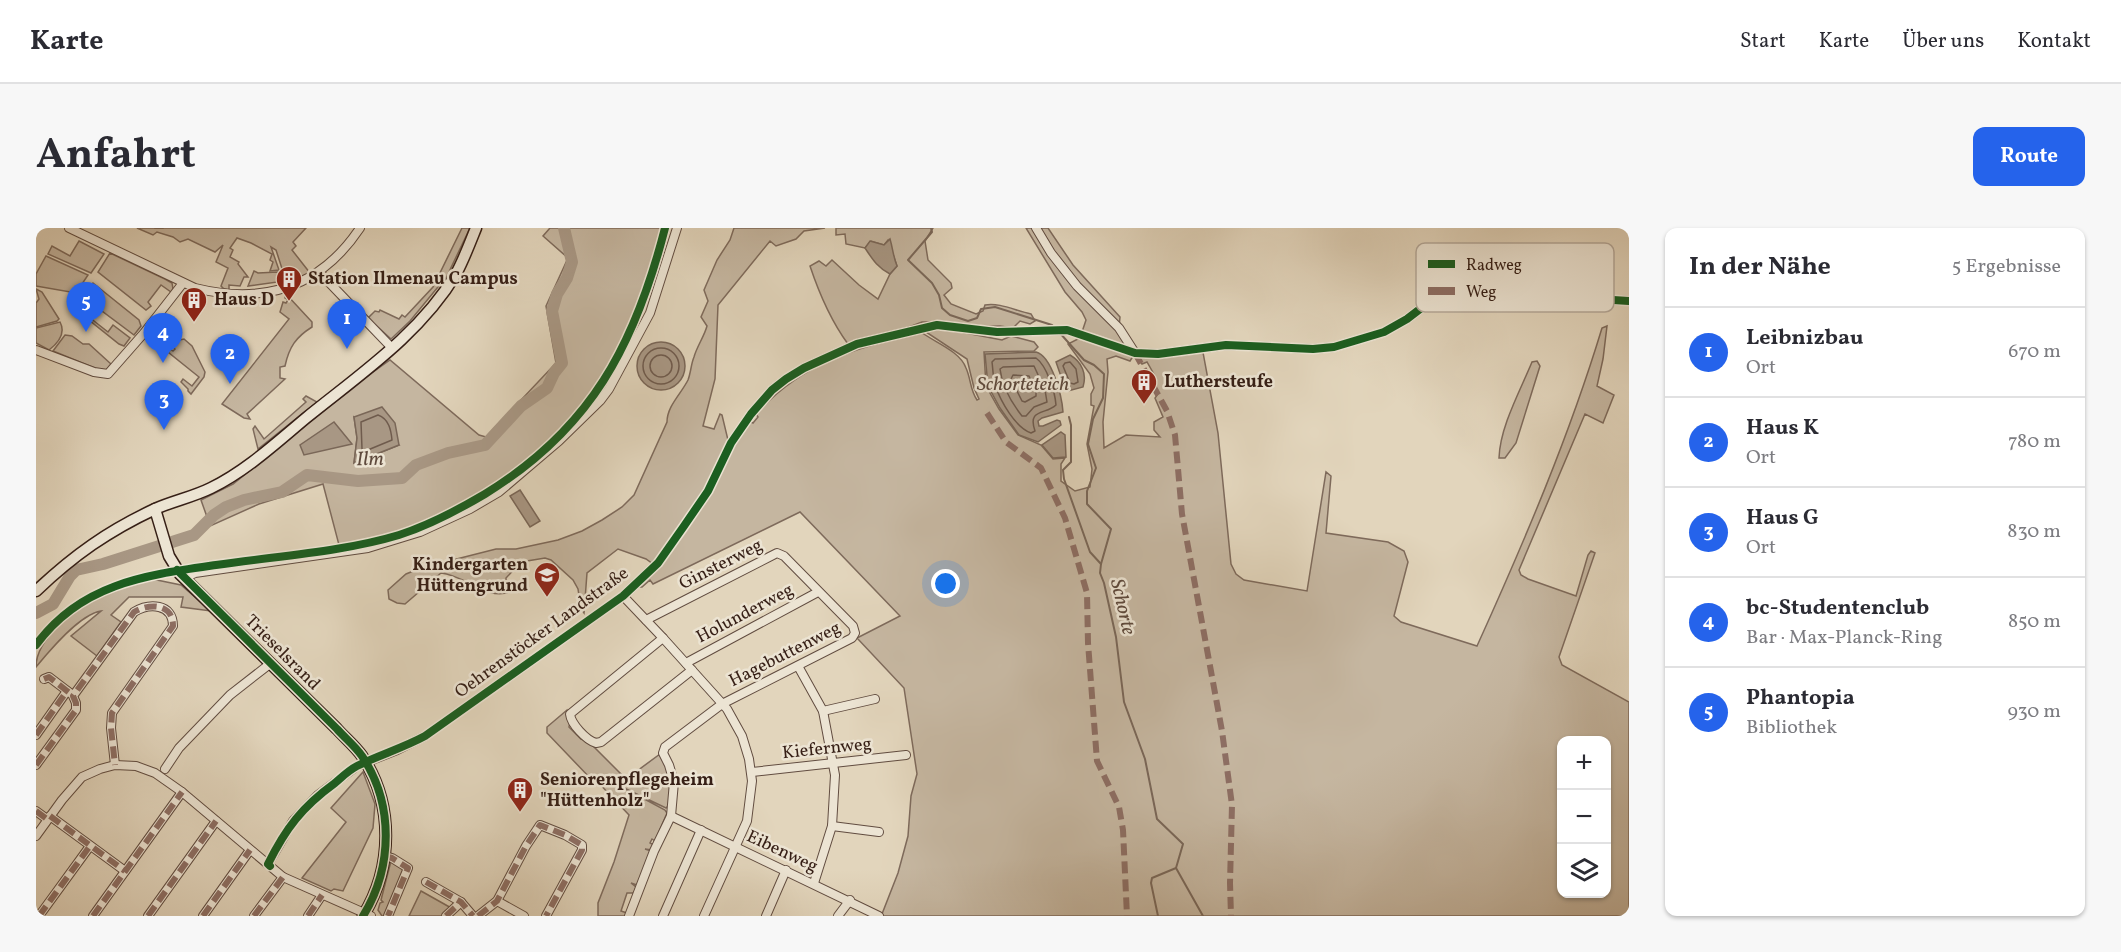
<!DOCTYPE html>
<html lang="de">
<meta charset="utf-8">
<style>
body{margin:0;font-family:Vollkorn,serif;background:#f7f7f7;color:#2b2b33}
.controls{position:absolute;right:18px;bottom:18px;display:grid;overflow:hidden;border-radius:12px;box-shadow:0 2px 4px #0004}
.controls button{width:54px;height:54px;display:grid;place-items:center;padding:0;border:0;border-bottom:2px solid #e1e1e2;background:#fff;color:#2b2b33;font:30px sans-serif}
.you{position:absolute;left:910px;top:356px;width:21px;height:21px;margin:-15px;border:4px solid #fff;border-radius:50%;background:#1a73e8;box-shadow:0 0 0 9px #1a73e833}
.badge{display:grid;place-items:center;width:39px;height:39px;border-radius:50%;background:#2563eb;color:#fff;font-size:20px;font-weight:700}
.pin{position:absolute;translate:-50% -50px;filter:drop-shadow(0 2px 3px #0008)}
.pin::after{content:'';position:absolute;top:32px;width:21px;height:18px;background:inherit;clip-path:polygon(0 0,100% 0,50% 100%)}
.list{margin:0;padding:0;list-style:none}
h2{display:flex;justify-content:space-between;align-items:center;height:78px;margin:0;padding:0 24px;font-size:26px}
h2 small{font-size:20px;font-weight:400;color:#7c7c81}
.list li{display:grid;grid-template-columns:39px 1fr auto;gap:18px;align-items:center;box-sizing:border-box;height:90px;padding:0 24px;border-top:2px solid #e1e1e2}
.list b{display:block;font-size:22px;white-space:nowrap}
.list p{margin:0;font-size:20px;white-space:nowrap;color:#7c7c81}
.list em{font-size:20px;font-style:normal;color:#7c7c81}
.icon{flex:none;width:33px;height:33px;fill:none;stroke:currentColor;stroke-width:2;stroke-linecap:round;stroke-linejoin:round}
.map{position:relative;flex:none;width:1593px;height:688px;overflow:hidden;border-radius:12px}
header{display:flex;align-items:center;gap:36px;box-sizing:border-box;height:84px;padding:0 30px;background:#fff;border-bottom:2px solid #e1e1e2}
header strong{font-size:28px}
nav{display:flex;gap:33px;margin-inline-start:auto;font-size:21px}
.intro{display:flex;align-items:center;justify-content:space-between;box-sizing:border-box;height:144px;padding:0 36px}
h1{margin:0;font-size:42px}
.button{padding:15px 27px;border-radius:12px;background:#2563eb;color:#fff;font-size:21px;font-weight:700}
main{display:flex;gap:36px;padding:0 36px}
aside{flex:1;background:#fff;border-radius:12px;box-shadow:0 2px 4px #0004}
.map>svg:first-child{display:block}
</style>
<header>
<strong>Karte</strong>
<nav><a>Start</a><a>Karte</a><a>Über uns</a><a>Kontakt</a></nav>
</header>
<div class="intro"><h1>Anfahrt</h1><a class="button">Route</a></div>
<main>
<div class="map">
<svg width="1593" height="688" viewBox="0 0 1593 688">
<rect width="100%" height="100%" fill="#e2d5bc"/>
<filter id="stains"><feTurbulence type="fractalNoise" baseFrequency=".00333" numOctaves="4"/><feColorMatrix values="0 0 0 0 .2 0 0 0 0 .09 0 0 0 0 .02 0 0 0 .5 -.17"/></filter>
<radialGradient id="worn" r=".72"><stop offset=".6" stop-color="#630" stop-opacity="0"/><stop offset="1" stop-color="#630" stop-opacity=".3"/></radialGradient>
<g fill="#c5b6a0" stroke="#7e6a5b" stroke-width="1.5" fill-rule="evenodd">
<path d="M101,0H270L257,14L260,18L256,22L274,45L261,51L260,49L250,53L240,22L235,19L243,42L234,43L237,34L234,32L236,26L215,15L201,10L194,20L197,22L194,29L203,34L202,36L212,49H208L204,58L193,57V62L188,61L185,58L192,40L180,34L187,17L179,24L152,11L144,14L137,9L121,4L117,7Z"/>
<path d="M426,0H434L411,48L374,93L355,111L332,90L339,83L343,84L344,82L363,91L366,87L369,89L397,59Z"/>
<path d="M514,0H625C612,57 593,111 560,159C503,242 402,303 303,317L287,256L223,276L172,299L171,289L165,272L197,256L326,152L354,132L443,207L450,209L520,135L510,78L532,30L507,8ZM318,189L363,217L318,235L321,210Z"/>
<path d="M698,0H789L768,3L760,11L740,18L734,13L682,77L679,151L667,198L678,201L684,186L686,187L692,212L691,217L669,261L617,336L610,331L582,321L551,345L548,385L545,381L542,361L537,352L515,332L509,330L485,334L470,350V357L474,364C450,373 429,347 405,345L369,376L361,375L353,371L352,362L370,346L385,340L460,321H480L522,312L546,303L566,292L586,279L598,267L631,194C631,178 645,166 652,152C655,144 655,136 658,129C661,118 668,109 671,98L665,89L672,73L668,62L681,32L694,12Z"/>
<path d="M800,0H897L889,13L892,32L915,55L916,60L908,67L915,76L940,86L947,83L949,77C963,74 980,83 995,86L999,93L994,96L984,93L977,100L964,98L933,99L912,94H886L855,106L812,116C795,93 783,65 774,38L783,33L790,38L796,32L823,57L842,71L854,46L861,38L852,12L848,17L835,13L829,20L810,16L809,6L800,7Z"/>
<path d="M990,0H1012L1037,37L1084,89L1083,100L1099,125L1166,119L1182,205L1195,336L1200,346L1208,352L1271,363L1290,244L1295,248L1290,305L1352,314L1368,323L1372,334L1358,388L1365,394L1441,418C1488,314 1533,209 1566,100L1571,98L1567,131L1561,158L1578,167L1567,195L1549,186L1483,342L1485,347L1492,351L1540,368L1552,327L1555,323L1559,325L1523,429L1526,437L1593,474V688H847L846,686L862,645L872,608L875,568L881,546L868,460L821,410L864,388L764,284L617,356L614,352L606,359H600L632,325L667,278L698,217L713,193L717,195L722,189L720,186C768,133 818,121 885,104C898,114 924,123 930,140C935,151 934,162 941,172L943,171L938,160L931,131L890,104L892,101H909L966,112L975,108L998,114L1002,119L998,123L948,124L950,158L963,181L982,207L1005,217L1017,231L1029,230L1025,236V253L1039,263L1054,259L1056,241L1051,216L1058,178L1055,177V166L1058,160L1054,146L1032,116L1044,110L1050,92L1046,84L1029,64ZM1099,125L1106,136L1111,134L1119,148L1115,152L1122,166L1119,170L1127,189L1118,194V202L1124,209L1090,207L1068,220L1067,194L1072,144L1071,131L1080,128L1094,133ZM1526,512H1570V666H1526Z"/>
<path d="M43,13L68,26L55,45L12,26L16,18L34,28Z"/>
<path d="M74,25L129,51L136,55L137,61L135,64L125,57L112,74L115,78L110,82L62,44Z"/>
<path d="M10,28L52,47L40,65L0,58V46Z"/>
<path d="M218,43L222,45L242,44L244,45L246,56L243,58L241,54L212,58Z"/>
<path d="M57,55L103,92L105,98L98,107L50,71V63Z"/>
<path d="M0,61L6,64L23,91L21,93L0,99V75L3,71Z"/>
<path d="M250,66L276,94V99C260,109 253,119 249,138L244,139V150L249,151L211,186L214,191L208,190L186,176L253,91L244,84L247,74L250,75L252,72L249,70Z"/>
<path d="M37,75L47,83L52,78L57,82L53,89L72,104L77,97L94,110L88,118L83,116L38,80Z"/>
<path d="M24,94C30,105 22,115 13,122L0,115V100Z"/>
<path d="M29,107L36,108L47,116H53L75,136L70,142L61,141L17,123Z"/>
<path d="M148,111L156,118L169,144L168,149L155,166L152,163V161L145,154L147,151L156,158L163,149L127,120L129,117L137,123L139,121L135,118L139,113Z"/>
<path d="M1501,133L1504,138L1480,215L1469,230H1463C1464,199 1484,163 1496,134Z"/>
<path d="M270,168L281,174L222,221L217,201L219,198L228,211L270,174L267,171Z"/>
<path d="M116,351L145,357L175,383L145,379L147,369H93L75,387L85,394L61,428L35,408L65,383C44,386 14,422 0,439C0,410 39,381 63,368C79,360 99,356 116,351Z"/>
<path d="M531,482L534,494L533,499L545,511L547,508L587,548L586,554L624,526C635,543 635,558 633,577L630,580L586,559L629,582L631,585L619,613L616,611L614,615L618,617L616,622L609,621L615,623L601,657L595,655L600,659L598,665H591L585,683L591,685L590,688H562V675L578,634L593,587L558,550L555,551L511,505V499Z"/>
<path d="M327,544L339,576L337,600L307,663L298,661L295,663L266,650L310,594L295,580Z"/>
<path d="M355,633L369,641L350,688H346L342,682L344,675L347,674L345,672Z"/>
<path d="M385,663L417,681L409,688H373Z"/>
</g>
<g fill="#a89784" stroke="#7a6758" stroke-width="1.5">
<path d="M854,11C857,21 857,28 861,38L854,46C841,39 837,32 829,20L834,13L848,17Z"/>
<circle cx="625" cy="138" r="24"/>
<path d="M1000,124C1016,128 1026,169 1027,184L1006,190L1002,193L1003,198H1007L1021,192L1024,193L1025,197L1002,214L983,207L964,180L952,158L949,126Z"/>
<path d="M1034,127C1046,134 1051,146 1047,159L1032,163L1029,160L1020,134Z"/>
<path d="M346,179L359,195L363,217L318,235L321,210L318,189Z"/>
<path d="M298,194L316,216L268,227L264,217Z"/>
<path d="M1025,204L1029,207L1030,229L1017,230L1006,217Z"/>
<path d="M484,262L504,293L494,299L474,268Z"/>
</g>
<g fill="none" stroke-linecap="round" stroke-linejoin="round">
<g stroke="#6f5b4d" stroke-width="1.5">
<circle cx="625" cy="138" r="18"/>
<circle cx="625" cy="138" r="11"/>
<path d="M1000,130C1011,138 1019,164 1020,177C1010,187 991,180 999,203L995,205C979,199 965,174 959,157C957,150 957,141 956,134L959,131Z"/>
<path d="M1034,134L1040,141L1042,154L1038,156L1034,155L1027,138L1029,135Z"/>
<path d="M967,139L998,138L1009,162L1011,174L998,179L990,188H986C975,174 966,159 964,141Z"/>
<path d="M977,147L993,148L1000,165V168L989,174L986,173L975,151Z"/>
<path d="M342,187C353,191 355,202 356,212L327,224L326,221L325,194Z"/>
</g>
<g stroke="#7a6758" stroke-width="2">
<path d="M119,0H127"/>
<path d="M895,0L896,4L872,32L896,55L903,67L906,80L914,87L932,93L941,90L945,81L959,79L1016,97L1019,100"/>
<path d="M1023,104L1048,132L1058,137L1068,146L1067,170L1057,191L1052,216L1060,240L1051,263V276L1075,301L1065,336L1064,345L1068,355L1080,409L1088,474L1109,531L1121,591L1147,616L1140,640L1167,688"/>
<path d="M1033,189L1035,197V234L1027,242L1028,251L1054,324L1065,336"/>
<path d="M1122,688L1115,655L1116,650L1140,640"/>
</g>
<path stroke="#a89784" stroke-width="12" d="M0,385L17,376L34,348L40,342L67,336L158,307L178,287L190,279L208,272L246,264L271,247L322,253L366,250L380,237L412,225L449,217L485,178L511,160L518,145L526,135L516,83L521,66L531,50L536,34L528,0"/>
<g stroke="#614c40" stroke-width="10">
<g id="street">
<path d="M33,0L159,60C228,77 284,60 324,0"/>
<path d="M1000,0L1015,25L1041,58L1083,100L1099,125"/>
<path d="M283,44L356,120"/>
<path d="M0,122L58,144L72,146L108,105L147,55"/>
<path d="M148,350L159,345L332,320L384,304L434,281L463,264L523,213L564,173L573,161L614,85L641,0"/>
<path d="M587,368L627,410L691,481L706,508L713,531L716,553L711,593L668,688"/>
<path d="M627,410L534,486C535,496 550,512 560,515L565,514L656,442"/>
<path d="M650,435L782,364"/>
<path d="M762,438L787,483L799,547L796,598L778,655"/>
<path d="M8,451L13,449L34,465"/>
<path d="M787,483L839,471"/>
<path d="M0,507L31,463"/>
<path d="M0,537L40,482V475L37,468L98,384C113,375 137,375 137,398L76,485L75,500L79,537"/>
<path d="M129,541L143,520L194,467L235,435"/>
<path d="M716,544L870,527"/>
<path d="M0,583L11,591"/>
<path d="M14,588L89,643"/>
<path d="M635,588L843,688"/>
<path d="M796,598L843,604"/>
<path d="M0,608L26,572L46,549L64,541L79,537L100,538L119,545L146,564L247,649L335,688"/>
<path d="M349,628L356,630L372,640L352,688"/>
<path d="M232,636L257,593L282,567L321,538L361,522L389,508L587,368L622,335L648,298L672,263L695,215L715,186L736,162L750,151L768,140L821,116L901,97L961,104L1031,102L1099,125L1122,126L1190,117L1277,121L1298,119L1348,104L1371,91L1427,48L1456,43L1526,67L1546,70L1593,73"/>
<path d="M390,654L425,674L437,688"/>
<path d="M461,673L488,688"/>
<path d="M3,688L54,618"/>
<path d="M57,688L146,564"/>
<path d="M112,688L180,593"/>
<path d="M167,688L214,622"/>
<path d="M218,688L247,649"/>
<path d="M272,688L286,667"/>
<path d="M410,688L425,674"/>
<path d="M442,688L461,673L490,618L504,597L529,607L546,617V622L510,688"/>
<path d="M593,688L618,623L635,588L638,554L633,537L627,525L629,519L686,476L816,410L819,405L817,398L748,328L741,325L610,392"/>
<path d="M627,688L665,602"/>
<path d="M730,688L750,642"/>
<path d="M802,688L814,672"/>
</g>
</g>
<g stroke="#361f16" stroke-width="13">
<g id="secondary">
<path d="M119,281L133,328L144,346L301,501C309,510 319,518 326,528C358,576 357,639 327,688"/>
<path d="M0,363C38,327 72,303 119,281C137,273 157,269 175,260C210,243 240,215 270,190C323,147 384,106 420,46C428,31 434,15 440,0"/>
</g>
</g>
<use href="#street" stroke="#ece4d3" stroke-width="8"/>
<use href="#secondary" stroke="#ece4d3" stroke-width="10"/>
<g stroke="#8d6e63" stroke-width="6" stroke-dasharray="12 6" stroke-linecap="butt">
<path d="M1099,125L1131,183L1139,207L1146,286L1186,503L1196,577L1194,655L1195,688"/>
<path d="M951,185L970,214L1005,240L1029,290L1051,365L1052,415L1061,533L1083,579L1087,602L1091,688"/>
<path d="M8,451L13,449L35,466"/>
<path d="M0,507L31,463"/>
<path d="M0,537L40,482V475L37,468L98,384C113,375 137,375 137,398L76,485L75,500L79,537"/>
<path d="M0,583L11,591"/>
<path d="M14,588L89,643"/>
<path d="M349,628L356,630L372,640L352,688"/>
<path d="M390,654L425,674L437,688"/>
<path d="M3,688L54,618"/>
<path d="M57,688L146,564"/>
<path d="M112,688L180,593"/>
<path d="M167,688L214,622"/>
<path d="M218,688L247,649"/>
<path d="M272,688L286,667"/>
<path d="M410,688L425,674"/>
<path d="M442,688L461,673L490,618L504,597L529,607L546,617V622L510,688"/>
</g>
<g stroke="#ece4d3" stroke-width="11">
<g id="cycleway">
<path d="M141,342L301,501C309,510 319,518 326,528C358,576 357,639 327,688"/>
<path d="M0,417C45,355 111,347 180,337C240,328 307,324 363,307C394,297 422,282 449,266C555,201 599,117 629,0"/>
<path d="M234,638L232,636C250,600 266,579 299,555C306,549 313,542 321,538C343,527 367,520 389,508L587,368L622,335L648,298L672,263L695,215L715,186L736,162L750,151L768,140L821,116L901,97L961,104L1031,102L1099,125L1122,126L1190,117L1277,121L1298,119L1348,104L1371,91L1427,48L1456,43L1526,67L1546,70L1593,73"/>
</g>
</g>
<use href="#cycleway" stroke="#1b5e20" stroke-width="8"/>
</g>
<defs>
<g id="building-pin" transform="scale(1.35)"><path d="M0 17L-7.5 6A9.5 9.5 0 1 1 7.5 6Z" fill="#8f2418" stroke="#ece4d3"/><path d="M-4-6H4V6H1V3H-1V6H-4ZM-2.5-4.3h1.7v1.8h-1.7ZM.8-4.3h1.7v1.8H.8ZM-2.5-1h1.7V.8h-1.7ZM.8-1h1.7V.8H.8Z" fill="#fff"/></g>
<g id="school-pin" transform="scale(1.35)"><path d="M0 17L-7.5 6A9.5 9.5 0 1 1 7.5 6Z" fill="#8f2418" stroke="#ece4d3"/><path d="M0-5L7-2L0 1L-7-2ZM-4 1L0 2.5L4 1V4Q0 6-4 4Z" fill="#fff"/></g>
</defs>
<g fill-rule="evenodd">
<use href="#building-pin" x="253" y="51"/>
<use href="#building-pin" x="158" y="72"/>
<use href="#building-pin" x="1108" y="154"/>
<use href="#school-pin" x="511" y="347"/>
<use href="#building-pin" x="484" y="562"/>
</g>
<g text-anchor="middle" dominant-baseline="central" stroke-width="5" stroke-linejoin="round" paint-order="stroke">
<g font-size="18" font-weight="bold" fill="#361f16" stroke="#ece4d3" text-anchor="start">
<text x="272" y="51">Station Ilmenau Campus</text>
<text x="178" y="72">Haus D</text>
<text x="1128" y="154">Luthersteufe</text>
<text x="492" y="337" text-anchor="end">Kindergarten<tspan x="492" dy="21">Hüttengrund</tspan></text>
<text x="504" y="552">Seniorenpflegeheim<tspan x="504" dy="21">"Hüttenholz"</tspan></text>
</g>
<g font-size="18" fill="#361f16" stroke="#ece4d3">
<text transform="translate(685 337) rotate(-27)">Ginsterweg</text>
<text transform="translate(709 386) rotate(-28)">Holunderweg</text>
<text transform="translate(506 405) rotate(-36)">Oehrenstöcker Landstraße</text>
<text transform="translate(246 425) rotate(45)">Trieselsrand</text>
<text transform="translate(749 427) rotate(-27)">Hagebuttenweg</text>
<text transform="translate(791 521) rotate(-6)">Kiefernweg</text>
<text transform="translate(746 624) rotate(25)">Eibenweg</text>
</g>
<g font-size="20" font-style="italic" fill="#5e493c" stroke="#ece4d3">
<text x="987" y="157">Schorteteich</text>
<text transform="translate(334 232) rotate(-1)">Ilm</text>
<text transform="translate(1086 379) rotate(77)">Schorte</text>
</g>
</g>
<rect x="1380" y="15" width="198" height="69" rx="9" fill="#ece4d3" stroke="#b5a99a" stroke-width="1.5"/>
<rect x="1392" y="32" width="27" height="8" fill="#1b5e20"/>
<rect x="1392" y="59" width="27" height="8" fill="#8d6e63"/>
<g font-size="16" fill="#361f16">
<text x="1430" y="42">Radweg</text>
<text x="1430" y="69">Weg</text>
</g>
<rect width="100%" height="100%" filter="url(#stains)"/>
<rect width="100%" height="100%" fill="url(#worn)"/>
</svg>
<div class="controls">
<button>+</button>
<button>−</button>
<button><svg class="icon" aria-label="layers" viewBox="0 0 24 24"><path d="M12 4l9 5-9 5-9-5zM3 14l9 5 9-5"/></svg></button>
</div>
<div class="you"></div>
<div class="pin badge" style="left:311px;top:121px">1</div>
<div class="pin badge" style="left:194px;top:156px">2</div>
<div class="pin badge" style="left:128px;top:202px">3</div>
<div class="pin badge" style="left:127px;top:135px">4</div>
<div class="pin badge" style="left:50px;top:104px">5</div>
</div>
<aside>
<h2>In der Nähe<small>5 Ergebnisse</small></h2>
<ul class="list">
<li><span class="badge">1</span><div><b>Leibnizbau</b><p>Ort</p></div><em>670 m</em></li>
<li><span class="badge">2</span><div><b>Haus K</b><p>Ort</p></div><em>780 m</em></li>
<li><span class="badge">3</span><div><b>Haus G</b><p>Ort</p></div><em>830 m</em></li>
<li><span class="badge">4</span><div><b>bc-Studentenclub</b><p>Bar · Max-Planck-Ring</p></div><em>850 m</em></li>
<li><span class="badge">5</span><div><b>Phantopia</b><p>Bibliothek</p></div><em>930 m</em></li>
</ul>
</aside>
</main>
